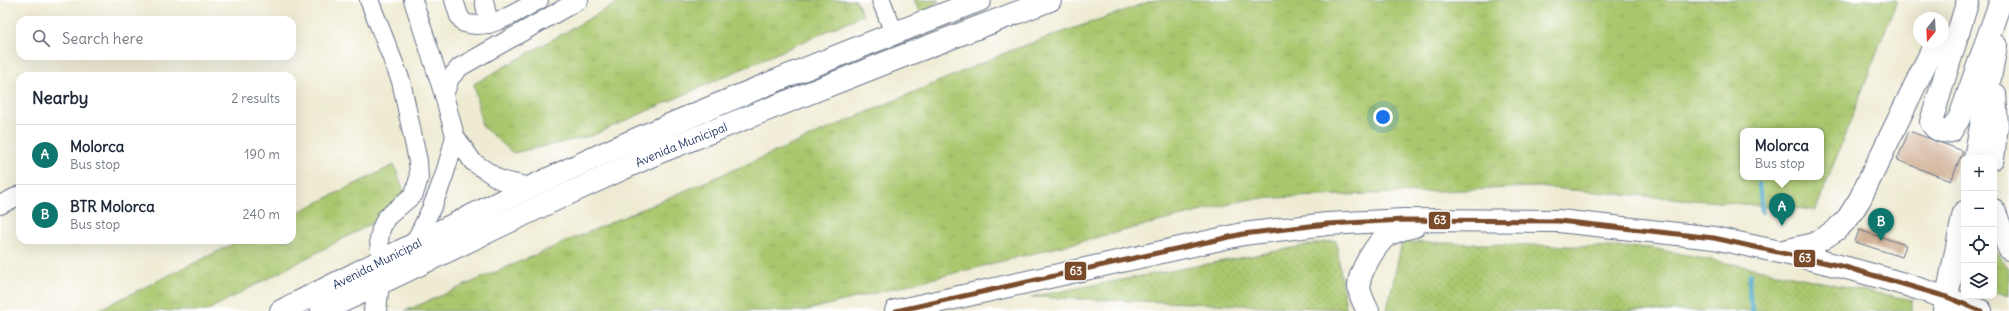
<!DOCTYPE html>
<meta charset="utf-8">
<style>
body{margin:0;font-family:Delius,sans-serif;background:#f2f2f3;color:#1f2937}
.controls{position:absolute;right:12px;bottom:12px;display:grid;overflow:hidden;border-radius:8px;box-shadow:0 4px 16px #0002}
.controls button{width:36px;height:36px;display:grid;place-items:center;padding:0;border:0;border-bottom:1px solid #e0e1e3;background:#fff;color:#1f2937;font:20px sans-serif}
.compass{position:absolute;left:1913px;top:12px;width:36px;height:36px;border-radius:50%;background:#fff;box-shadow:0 4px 16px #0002;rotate:198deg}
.you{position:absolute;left:1383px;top:117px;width:14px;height:14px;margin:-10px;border:3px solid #fff;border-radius:50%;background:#1a73e8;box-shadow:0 0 0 6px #1a73e833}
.badge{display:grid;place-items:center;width:26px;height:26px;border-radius:50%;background:#0f766e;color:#fff;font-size:13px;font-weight:700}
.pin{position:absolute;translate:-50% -33px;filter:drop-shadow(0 1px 2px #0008)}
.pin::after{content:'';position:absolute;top:21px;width:14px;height:12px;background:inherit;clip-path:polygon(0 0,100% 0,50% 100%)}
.popup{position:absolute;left:1740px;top:128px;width:84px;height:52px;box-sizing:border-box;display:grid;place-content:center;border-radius:8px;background:#fff;filter:drop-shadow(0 1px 3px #0005);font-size:13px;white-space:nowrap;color:#747a83}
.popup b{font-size:15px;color:#1f2937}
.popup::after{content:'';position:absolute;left:50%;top:100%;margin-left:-8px;border:8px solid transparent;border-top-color:#fff}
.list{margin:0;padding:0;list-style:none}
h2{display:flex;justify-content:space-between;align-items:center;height:52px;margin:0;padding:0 16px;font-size:17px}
h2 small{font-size:13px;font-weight:400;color:#747a83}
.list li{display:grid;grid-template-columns:26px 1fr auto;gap:12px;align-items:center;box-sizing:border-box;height:60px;padding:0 16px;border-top:1px solid #e0e1e3}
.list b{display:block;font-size:15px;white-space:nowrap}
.list p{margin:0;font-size:13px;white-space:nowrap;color:#747a83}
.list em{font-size:13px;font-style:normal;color:#747a83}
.icon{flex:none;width:22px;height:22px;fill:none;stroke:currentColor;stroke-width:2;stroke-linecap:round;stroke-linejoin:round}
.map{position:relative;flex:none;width:2009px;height:311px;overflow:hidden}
.search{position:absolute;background:#fff;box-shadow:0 4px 16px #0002;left:16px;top:16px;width:280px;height:44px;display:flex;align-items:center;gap:10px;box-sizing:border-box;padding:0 14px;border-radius:12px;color:#747a83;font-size:15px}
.panel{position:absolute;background:#fff;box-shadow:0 4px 16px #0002;left:16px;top:72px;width:280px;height:172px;border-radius:12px}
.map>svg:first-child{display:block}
</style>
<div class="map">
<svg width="2009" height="311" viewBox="0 0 2009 311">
<defs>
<pattern id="grass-tufts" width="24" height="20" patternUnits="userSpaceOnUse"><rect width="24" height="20" fill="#aac76d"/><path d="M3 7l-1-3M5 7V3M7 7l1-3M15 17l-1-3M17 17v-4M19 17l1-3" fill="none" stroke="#92ab61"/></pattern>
<pattern id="park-dots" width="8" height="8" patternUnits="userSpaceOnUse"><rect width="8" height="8" fill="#aac76d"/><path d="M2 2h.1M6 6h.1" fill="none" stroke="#92ab61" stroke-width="1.8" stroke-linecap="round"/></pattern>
</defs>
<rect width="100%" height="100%" fill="#fff"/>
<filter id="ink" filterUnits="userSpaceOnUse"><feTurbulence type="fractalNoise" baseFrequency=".025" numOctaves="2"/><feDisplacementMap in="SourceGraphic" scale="8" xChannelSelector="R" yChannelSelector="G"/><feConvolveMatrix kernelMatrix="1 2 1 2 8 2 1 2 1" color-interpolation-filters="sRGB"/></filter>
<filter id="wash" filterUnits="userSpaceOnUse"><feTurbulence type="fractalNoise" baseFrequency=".012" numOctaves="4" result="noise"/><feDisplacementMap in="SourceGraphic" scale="16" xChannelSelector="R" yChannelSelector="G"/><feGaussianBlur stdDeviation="0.9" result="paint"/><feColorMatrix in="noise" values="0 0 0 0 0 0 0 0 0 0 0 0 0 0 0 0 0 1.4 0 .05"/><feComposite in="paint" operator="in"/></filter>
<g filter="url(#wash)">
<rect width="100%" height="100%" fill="#efebd3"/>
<g fill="url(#grass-tufts)" stroke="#627b66" fill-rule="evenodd">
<path d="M622,0H856L863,15L591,136L513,153L482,126L474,84Z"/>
<path d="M913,0H939L922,14Z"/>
<path d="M1154,0H1897L1816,210L1536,187L1250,199L803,311H405L1012,50ZM1743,131H1821V177H1743Z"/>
<path d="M394,165L409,204L206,311H96L241,240H292V215Z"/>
<path d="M1994,248L2009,269V296L1994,291Z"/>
</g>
<g fill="url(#park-dots)" stroke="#627b66">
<path d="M1336,240L1346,309L1030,297Z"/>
<path d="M1402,242L1652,248L1912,300V311H1395L1387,309Z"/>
</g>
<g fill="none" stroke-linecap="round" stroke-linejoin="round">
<g stroke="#4ba8c9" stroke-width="4.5">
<path d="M1759,184L1762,212"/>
<path d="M1750,274L1749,288L1752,311"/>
</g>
</g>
<g id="blocks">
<g fill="#c9a485">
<path d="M1909,131L1963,151L1951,181L1897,160Z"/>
<path d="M1859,230L1906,245L1902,257L1855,242Z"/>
</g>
</g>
</g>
<g filter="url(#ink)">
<use href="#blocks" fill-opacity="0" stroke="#657187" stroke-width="1"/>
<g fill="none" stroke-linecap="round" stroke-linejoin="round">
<g stroke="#657187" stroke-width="20">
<g id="minor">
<path d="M369,0L401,81L418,161L419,178L414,194L386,218L381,229L379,240L381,261"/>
<path d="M413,0L444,95L455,136L473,162L500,180L531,187"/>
<path d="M454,0L459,16L464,23C490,31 516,12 539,0"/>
<path d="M484,0L489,24"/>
<path d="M881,0L894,33"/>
<path d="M444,95L450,78L460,67L579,0"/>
<path d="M0,205L20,195"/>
<path d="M413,245C434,206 445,179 455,136"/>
</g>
</g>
<g stroke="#657187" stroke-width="24">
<path id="major" d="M1780,252C1848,267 1916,285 1981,311"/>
</g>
<g stroke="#657187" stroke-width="24">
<g id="highway">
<path d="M1968,0L1931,122C1935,130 1942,133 1951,131L1960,117L2001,0"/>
<path d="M1975,158L1996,46"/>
<path d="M1993,158L1997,126L1995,94"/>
<path d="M1994,210L2009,249"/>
<path id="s1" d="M281,311C405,249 528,185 655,131C763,85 871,42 980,0"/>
<path id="s2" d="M322,311L548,203L657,153L898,58L1050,0"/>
<path d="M375,311L378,283"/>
<path d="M896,311L1243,234L1327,224L1404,220L1559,221L1714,238L1780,252L1814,244L1836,230L1848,218L1860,199L1936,42"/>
<path d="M1368,311C1364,303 1359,294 1359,285C1359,272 1377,242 1388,235C1395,231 1406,228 1414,226"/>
<path d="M1944,311L1964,212"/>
</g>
</g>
<use href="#minor" stroke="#fff" stroke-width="18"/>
<use href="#major" stroke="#fff" stroke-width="22"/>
<use href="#highway" stroke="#fff" stroke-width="22"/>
<g stroke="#fff" stroke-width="8">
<path id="bus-1" d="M896,311L1243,234L1327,224L1404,220L1559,221L1714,238L1845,267L1947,297L1981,311"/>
</g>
<use href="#bus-1" stroke="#7a4b2a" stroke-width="5"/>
</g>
</g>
<g text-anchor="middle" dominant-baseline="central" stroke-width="4" stroke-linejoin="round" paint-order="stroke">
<g font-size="12" fill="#1b2f5e" stroke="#fff">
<text stroke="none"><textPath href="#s2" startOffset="396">Avenida Municipal</textPath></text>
<text stroke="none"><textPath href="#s1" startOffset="107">Avenida Municipal</textPath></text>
</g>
</g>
<g stroke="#fff" stroke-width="1.5">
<rect x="1428" y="211" width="23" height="19" rx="4" fill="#7a4b2a"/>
<rect x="1793" y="249" width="23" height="19" rx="4" fill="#7a4b2a"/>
<rect x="1064" y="261" width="23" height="20" rx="4" fill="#7a4b2a"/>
</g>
<g font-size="11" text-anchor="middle" font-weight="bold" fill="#fff">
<text x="1440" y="224">63</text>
<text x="1805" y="262">63</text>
<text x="1076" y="275">63</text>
</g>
</svg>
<div class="controls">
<button>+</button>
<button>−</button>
<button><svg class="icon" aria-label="locate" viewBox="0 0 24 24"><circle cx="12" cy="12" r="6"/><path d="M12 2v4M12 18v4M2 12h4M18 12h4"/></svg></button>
<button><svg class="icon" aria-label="layers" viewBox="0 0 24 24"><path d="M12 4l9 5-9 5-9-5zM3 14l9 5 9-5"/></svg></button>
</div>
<svg class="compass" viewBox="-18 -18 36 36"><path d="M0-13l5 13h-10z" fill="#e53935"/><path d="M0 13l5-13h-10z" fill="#747a83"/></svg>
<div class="you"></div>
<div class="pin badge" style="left:1782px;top:226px">A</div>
<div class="popup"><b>Molorca</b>Bus stop</div>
<div class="pin badge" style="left:1881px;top:241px">B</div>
<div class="search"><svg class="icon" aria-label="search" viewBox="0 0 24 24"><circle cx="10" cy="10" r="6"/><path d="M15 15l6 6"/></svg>Search here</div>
<section class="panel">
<h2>Nearby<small>2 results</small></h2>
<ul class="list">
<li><span class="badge">A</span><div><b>Molorca</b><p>Bus stop</p></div><em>190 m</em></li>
<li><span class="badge">B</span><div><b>BTR Molorca</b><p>Bus stop</p></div><em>240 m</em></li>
</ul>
</section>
</div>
